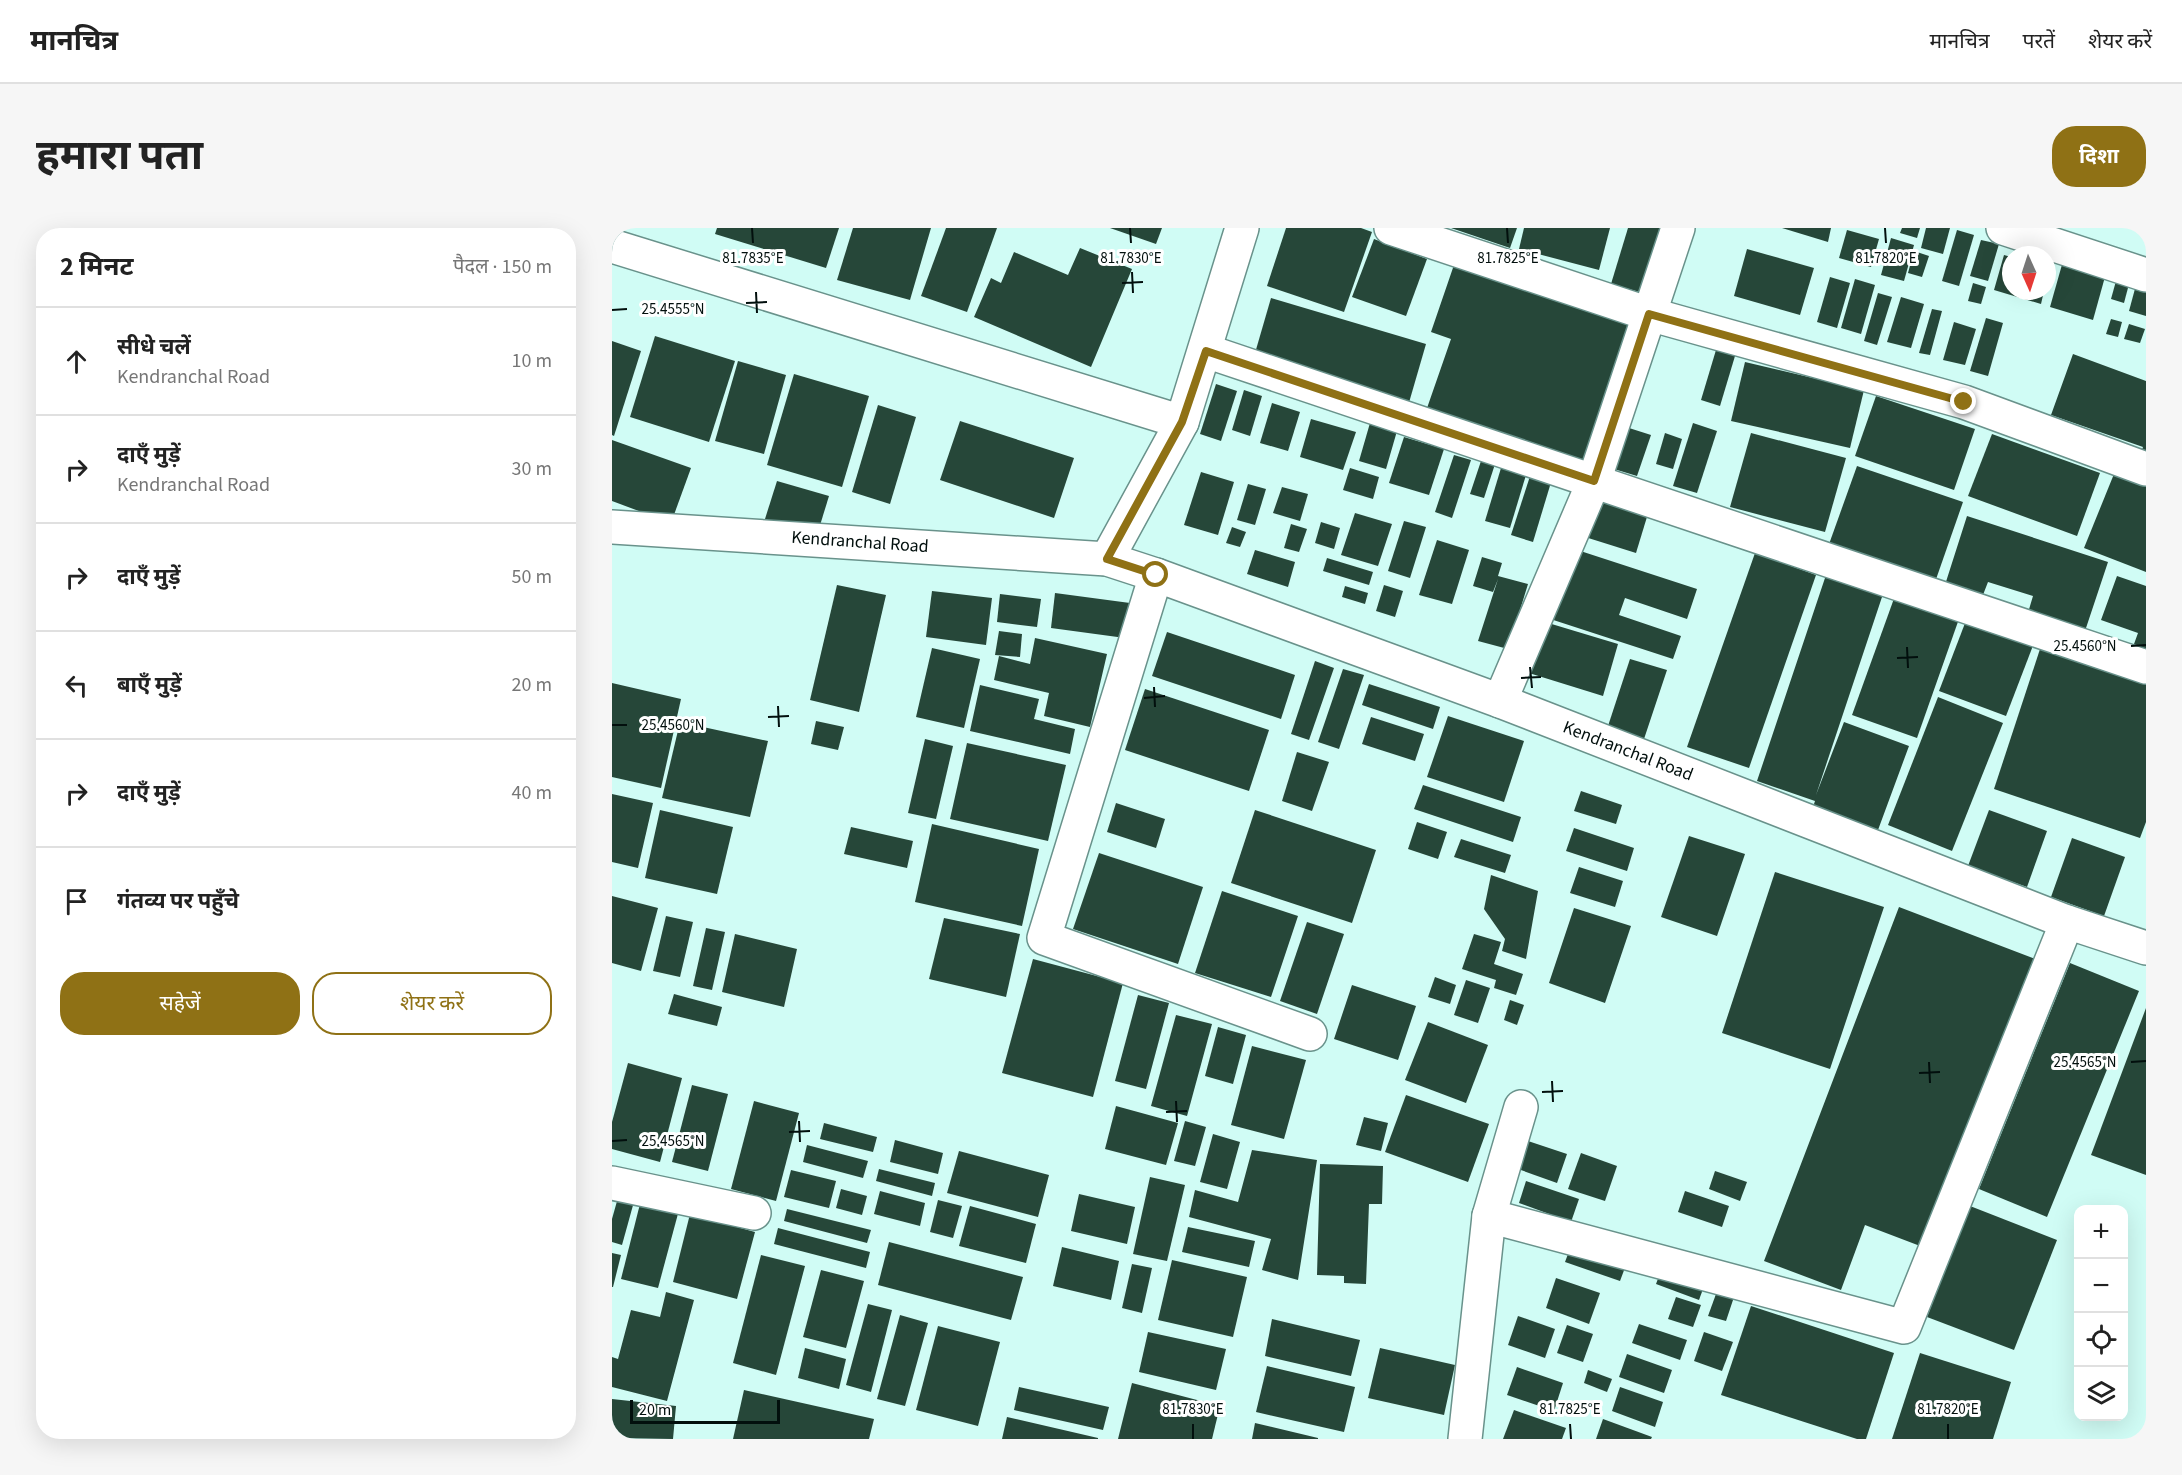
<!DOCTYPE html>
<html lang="hi">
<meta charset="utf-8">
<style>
body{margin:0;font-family:"Source Sans 3","Noto Sans Devanagari",sans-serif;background:#f6f6f6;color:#222}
.controls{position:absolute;right:18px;bottom:18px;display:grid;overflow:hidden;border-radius:12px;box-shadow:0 6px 24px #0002}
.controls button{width:54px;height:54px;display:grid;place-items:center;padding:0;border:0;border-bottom:2px solid #e0e0e0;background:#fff;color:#222;font:30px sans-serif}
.compass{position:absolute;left:1390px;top:18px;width:54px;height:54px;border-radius:50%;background:#fff;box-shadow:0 6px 24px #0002;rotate:177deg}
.scale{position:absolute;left:18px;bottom:15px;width:150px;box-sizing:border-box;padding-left:6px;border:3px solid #020f0d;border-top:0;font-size:16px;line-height:21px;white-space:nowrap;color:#020f0d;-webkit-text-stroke:4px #fff;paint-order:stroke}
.stop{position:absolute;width:18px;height:18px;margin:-14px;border:4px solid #8f7115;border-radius:50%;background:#fff}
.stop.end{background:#8f7115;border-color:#fff;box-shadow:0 2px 6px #0008}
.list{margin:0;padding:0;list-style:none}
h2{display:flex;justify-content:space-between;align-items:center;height:78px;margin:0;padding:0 24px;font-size:26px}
h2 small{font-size:20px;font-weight:400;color:#767676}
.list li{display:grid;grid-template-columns:39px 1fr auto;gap:18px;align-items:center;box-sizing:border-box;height:108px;padding:0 24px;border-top:2px solid #e0e0e0}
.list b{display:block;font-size:22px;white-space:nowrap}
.list p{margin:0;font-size:20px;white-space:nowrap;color:#767676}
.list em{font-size:20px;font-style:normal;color:#767676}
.actions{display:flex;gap:12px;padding:18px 24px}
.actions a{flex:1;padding:14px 0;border:2px solid #8f7115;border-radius:24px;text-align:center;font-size:21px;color:#8f7115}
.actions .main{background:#8f7115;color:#fff}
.icon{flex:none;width:33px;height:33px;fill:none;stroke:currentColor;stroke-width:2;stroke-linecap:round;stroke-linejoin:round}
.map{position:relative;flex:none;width:1534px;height:1211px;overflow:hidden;border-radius:24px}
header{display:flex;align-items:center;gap:36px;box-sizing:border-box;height:84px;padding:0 30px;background:#fff;border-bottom:2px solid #e0e0e0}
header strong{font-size:28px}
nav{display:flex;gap:33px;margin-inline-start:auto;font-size:21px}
.intro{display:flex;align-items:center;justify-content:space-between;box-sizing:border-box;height:144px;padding:0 36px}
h1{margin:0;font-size:42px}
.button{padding:15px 27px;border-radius:24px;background:#8f7115;color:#fff;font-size:21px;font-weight:700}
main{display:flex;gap:36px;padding:0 36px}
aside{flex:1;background:#fff;border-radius:24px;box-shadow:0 6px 24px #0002}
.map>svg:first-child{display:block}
</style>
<header>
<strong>मानचित्र</strong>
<nav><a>मानचित्र</a><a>परतें</a><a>शेयर करें</a></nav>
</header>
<div class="intro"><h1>हमारा पता</h1><a class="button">दिशा</a></div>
<main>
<aside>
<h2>2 मिनट<small>पैदल · 150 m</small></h2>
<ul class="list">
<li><svg class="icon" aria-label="ahead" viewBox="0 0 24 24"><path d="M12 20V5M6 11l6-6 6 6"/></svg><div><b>सीधे चलें</b><p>Kendranchal Road</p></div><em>10 m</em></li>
<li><svg class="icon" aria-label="right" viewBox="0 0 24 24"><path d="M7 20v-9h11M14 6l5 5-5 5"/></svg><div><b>दाएँ मुड़ें</b><p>Kendranchal Road</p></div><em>30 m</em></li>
<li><svg class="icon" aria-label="right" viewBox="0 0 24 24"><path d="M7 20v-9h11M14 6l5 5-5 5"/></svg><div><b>दाएँ मुड़ें</b></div><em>50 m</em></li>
<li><svg class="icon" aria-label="left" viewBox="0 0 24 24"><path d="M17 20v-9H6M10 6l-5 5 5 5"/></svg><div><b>बाएँ मुड़ें</b></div><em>20 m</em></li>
<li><svg class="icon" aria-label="right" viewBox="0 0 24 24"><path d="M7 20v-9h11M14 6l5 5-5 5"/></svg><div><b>दाएँ मुड़ें</b></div><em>40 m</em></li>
<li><svg class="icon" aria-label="arrive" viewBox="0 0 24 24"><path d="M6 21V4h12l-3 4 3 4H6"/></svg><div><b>गंतव्य पर पहुँचे</b></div></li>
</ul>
<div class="actions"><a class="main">सहेजें</a><a>शेयर करें</a></div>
</aside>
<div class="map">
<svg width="1534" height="1211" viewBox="0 0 1534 1211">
<rect width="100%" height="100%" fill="#d0fcf5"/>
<g fill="#264739">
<path d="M105,0H227L214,40L103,6Z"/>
<path d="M241,0H319L298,72L225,52Z"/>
<path d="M334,0H385L355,84L309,68Z"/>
<path d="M498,0H550L544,16Z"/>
<path d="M674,0H749L760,4L732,84L655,58Z"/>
<path d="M839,0H905L898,20Z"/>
<path d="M912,0H998L987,42L907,21Z"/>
<path d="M1016,0H1059L1038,67L999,56Z"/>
<path d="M1170,0H1219L1216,14Z"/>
<path d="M1290,0H1308L1305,10L1288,5Z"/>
<path d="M1314,0H1338L1331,26L1309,20Z"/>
<path d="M1235,2L1267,11L1259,39L1227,30Z"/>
<path d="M1345,2L1362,7L1347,58L1330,53Z"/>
<path d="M1279,10L1302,17L1292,53L1269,47Z"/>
<path d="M762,11L815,31L794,88L740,69Z"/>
<path d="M1369,12L1387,16L1376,53L1358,48Z"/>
<path d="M468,20L520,41L479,139L362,89L379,50L389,55L402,24L456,47Z"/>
<path d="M1135,21L1202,40L1188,87L1122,68Z"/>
<path d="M1302,23L1317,28L1310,49L1296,45Z"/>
<path d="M1453,26L1496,38L1481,92L1438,79Z"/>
<path d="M1392,27L1399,29V63H1432L1429,76L1382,62Z"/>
<path d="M844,31L1026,95L974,239L814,183L839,111L819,104Z"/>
<path d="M1218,49L1238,55L1225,100L1205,94Z"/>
<path d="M1243,51L1263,57L1249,106L1229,100Z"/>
<path d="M1504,53L1517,56L1512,75L1499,71Z"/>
<path d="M1361,55L1374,59L1369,76L1356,73Z"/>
<path d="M1524,57L1534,60V88L1517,83Z"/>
<path d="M1266,65L1280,69L1265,117L1252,113Z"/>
<path d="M1289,69L1312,76L1299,120L1275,114Z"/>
<path d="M659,70L814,116L796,178L641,132Z"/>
<path d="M1320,81L1330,83L1318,127L1307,125Z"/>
<path d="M1374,90L1391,95L1376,148L1358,143Z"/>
<path d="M1499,91L1510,94L1506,109L1494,106Z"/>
<path d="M1342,94L1364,101L1353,137L1331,132Z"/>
<path d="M1517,96L1533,101L1528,115L1512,111Z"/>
<path d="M43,108L123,133L97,214L18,189Z"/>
<path d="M0,113L29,123L2,208L0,207Z"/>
<path d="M1104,122L1123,128L1108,178L1089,172Z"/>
<path d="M1461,126L1534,153V233L1527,230L1531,219L1439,187Z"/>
<path d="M126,133L174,147L152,226L103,213Z"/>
<path d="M1133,134L1252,162L1238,220L1119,193Z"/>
<path d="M182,146L257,168L230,259L155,237Z"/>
<path d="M604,156L625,163L609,213L588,206Z"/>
<path d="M632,162L650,168L638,208L620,202Z"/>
<path d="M1264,168L1363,201L1342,262L1243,228Z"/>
<path d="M660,175L688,184L676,223L648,215Z"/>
<path d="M266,177L304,189L278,276L240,264Z"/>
<path d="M699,191L744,204L731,242L688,229Z"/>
<path d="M992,192L1039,207L1025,248L979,234Z"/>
<path d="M348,193L462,230L442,290L328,252Z"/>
<path d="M758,195L785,203L774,241L747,233Z"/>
<path d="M1081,195L1105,203L1085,265L1061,258Z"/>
<path d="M1053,205L1070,211L1061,241L1044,236Z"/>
<path d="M1139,205L1234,230L1213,304L1118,279Z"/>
<path d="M1380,206L1488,245L1465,308L1356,268Z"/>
<path d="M792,209L832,221L817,267L777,255Z"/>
<path d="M0,212L79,240L59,295L0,273Z"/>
<path d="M842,227L859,232L840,290L823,284Z"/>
<path d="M870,230L884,233L872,270L858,266Z"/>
<path d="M1245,238L1351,274L1322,357L1216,319Z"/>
<path d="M738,240L767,249L761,271L731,262Z"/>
<path d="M889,240L914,247L898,300L873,293Z"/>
<path d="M1504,241L1534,253V344L1472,320Z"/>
<path d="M589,244L622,254L606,307L572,297Z"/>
<path d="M919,245L940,251L921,314L899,307Z"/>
<path d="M165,253L217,268L205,307L153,291Z"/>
<path d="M636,256L654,261L643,297L625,292Z"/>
<path d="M967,258L1038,279L1024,325L954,303Z"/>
<path d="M670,259L696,266L688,293L661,285Z"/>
<path d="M743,285L780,296L766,338L729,327Z"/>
<path d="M1355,288L1496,334L1472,406L1415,388L1421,368L1376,354L1369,372L1332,360Z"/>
<path d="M792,293L814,299L798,350L776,343Z"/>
<path d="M709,294L728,300L722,321L703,315Z"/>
<path d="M679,296L695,301L687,324L672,320Z"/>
<path d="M620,299L634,304L628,319L614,315Z"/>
<path d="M825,312L857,322L840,376L807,367Z"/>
<path d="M950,317L1085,361L1075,391L1013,370L1007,387L1069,408L1061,431L926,387Z"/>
<path d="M643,322L683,334L676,359L635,346Z"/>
<path d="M1143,325L1204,347L1137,540L1075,519Z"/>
<path d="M870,329L890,335L886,348L916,356L896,421L866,413L886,351L881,364L861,358Z"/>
<path d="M715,330L761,344L757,357L711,343Z"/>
<path d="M1215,344L1272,363L1204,567L1232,494L1297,518L1266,602L1201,579L1203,573L1145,553Z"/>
<path d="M1505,348L1534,358V433L1518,427L1526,405L1489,392Z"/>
<path d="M225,357L274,367L247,484L198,472Z"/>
<path d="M772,357L791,363L783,389L764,383Z"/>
<path d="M733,358L756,365L753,376L730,369Z"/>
<path d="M320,363L380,370L374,417L314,409Z"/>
<path d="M443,365L518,375L513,410L439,400Z"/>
<path d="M1284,365L1348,388L1305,510L1240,487Z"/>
<path d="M388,366L429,371L425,399L385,394Z"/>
<path d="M1355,390L1422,415L1394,488L1327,463Z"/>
<path d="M923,391L1006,416L991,468L907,442Z"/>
<path d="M387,403L410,406L408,429L383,427Z"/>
<path d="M555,404L683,447L669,491L540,448Z"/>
<path d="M423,410L495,426L478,499L432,488L437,465L382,452L387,428L418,436Z"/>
<path d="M1429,418L1534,453V594L1528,610L1382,561Z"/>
<path d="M320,420L368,431L352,500L304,489Z"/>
<path d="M1018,431L1055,442L1032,511L996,498Z"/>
<path d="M703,433L722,440L697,512L679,506Z"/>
<path d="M731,441L752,447L727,521L706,514Z"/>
<path d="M0,455L69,471L49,560L0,549Z"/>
<path d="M757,456L828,479L821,501L750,477Z"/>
<path d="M368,457L427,471L422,491L463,501L458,526L358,503Z"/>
<path d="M533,461L657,502L637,563L513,522Z"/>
<path d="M1326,469L1391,495L1340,623L1276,597Z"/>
<path d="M836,488L912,513L892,574L815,549Z"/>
<path d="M759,489L812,506L803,533L750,516Z"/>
<path d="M204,493L232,499L226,522L199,516Z"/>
<path d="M68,494L156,513L138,589L50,570Z"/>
<path d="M313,511L341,518L324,591L296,585Z"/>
<path d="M355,515L454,537L436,613L338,591Z"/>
<path d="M685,524L717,534L700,583L670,573Z"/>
<path d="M811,557L909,589L901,614L802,581Z"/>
<path d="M969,563L1010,577L1004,596L962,583Z"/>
<path d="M0,566L41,575L26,640L0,634Z"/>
<path d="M504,575L553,591L544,620L495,604Z"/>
<path d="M48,582L121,599L105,666L33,650Z"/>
<path d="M643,582L764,622L740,695L619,655Z"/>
<path d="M1377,582L1435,603L1415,659L1356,638Z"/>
<path d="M805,594L835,604L826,631L796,621Z"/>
<path d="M320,596L427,621L410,698L303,674Z"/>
<path d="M239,599L301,613L295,640L232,626Z"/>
<path d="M962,600L1022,620L1015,643L954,623Z"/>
<path d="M1077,608L1133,626L1105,708L1049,689Z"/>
<path d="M1460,610L1513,629L1492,688L1439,669Z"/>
<path d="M849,611L899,627L893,645L842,629Z"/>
<path d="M487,625L591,659L566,736L461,701Z"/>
<path d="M967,639L1011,653L1003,679L958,665Z"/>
<path d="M1163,644L1272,679L1218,841L1110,805Z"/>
<path d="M879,647L926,663L914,731L890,723L893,711L872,681Z"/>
<path d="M610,663L686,688L659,769L583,745Z"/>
<path d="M0,668L46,680L29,743L0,735Z"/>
<path d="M1287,679L1426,732L1316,1021L1253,997L1229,1062L1152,1033Z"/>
<path d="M962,680L1019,698L993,775L937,755Z"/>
<path d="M54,688L81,694L68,749L41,743Z"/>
<path d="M332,690L408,706L394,769L317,751Z"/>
<path d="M695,694L732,706L705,786L668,773Z"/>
<path d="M94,700L113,704L100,762L81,758Z"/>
<path d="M123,706L185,721L172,779L110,764Z"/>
<path d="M862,706L889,714L882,736L911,746L904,767L882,760L884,752L850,741Z"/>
<path d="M421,731L511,755L481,869L390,845Z"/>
<path d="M1458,735L1527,763L1435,989L1367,961Z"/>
<path d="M823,749L844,757L838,776L816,769Z"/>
<path d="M854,752L878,760L866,795L842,787Z"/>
<path d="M740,757L804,778L786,832L722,811Z"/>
<path d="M62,766L110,779L105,798L56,786Z"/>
<path d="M526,767L557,775L534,861L503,853Z"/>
<path d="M898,772L912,777L905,797L892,792Z"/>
<path d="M1534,780V947L1479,927Z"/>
<path d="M564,787L600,796L575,888L539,878Z"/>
<path d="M816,794L876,817L854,875L793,852Z"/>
<path d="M606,799L634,807L621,856L593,848Z"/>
<path d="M640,818L694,832L672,911L619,897Z"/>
<path d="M16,835L70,850L48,934L0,921V894Z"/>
<path d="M80,857L116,866L96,943L60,934Z"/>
<path d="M794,867L877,896L856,954L773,924Z"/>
<path d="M142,873L187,885L164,973L119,961Z"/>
<path d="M504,878L566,895L554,937L493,921Z"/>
<path d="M752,889L776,895L769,923L744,917Z"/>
<path d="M573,893L594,899L583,938L562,933Z"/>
<path d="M212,895L265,909L261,924L208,911Z"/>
<path d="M601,906L628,914L615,961L588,954Z"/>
<path d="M283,912L331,925L326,946L278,934Z"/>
<path d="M916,913L955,926L945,955L906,941Z"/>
<path d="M195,917L256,933L251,950L191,934Z"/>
<path d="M640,922L705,932L686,1052L650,1042L659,1011L577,989L583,962L626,974Z"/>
<path d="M347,923L437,947L426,989L335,965Z"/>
<path d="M969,925L1005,938L993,973L956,961Z"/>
<path d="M708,936L771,938L770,976H757L754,1056L732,1055V1048L705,1047Z"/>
<path d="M267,941L323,955L320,968L264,953Z"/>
<path d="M179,942L224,953L217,980L172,969Z"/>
<path d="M1103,943L1135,954L1128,973L1097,961Z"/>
<path d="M538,949L573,957L555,1033L521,1026Z"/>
<path d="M914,953L967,971L959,994L907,975Z"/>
<path d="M229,961L255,968L250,987L224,980Z"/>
<path d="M268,963L313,975L308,998L262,986Z"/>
<path d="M1073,963L1117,978L1110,999L1066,984Z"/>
<path d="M7,966L23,970L10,1017L0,1014V991Z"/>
<path d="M467,966L523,979L515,1016L459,1003Z"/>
<path d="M29,972L67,982L46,1060L9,1051Z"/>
<path d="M326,972L350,978L341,1010L318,1004Z"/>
<path d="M358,978L424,996L414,1035L347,1018Z"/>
<path d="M1358,978L1445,1012L1402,1122L1315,1089Z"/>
<path d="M175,981L259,1002L255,1015L172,993Z"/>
<path d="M78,986L143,1004L125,1071L61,1054Z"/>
<path d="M576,999L643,1013L637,1039L570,1024Z"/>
<path d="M166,1000L258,1024L254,1040L162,1016Z"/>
<path d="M277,1014L411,1049L399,1092L266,1057Z"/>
<path d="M959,1018L1014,1037L1008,1053L953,1034Z"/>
<path d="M450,1019L507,1033L499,1072L441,1058Z"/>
<path d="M0,1025L9,1027L1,1059H0Z"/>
<path d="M149,1027L193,1038L164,1147L121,1135Z"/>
<path d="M560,1032L635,1049L621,1109L546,1092Z"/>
<path d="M1052,1035L1095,1050L1087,1072L1044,1056Z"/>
<path d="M520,1036L540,1040L530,1085L510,1080Z"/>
<path d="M209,1042L252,1053L234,1120L191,1109Z"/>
<path d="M944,1050L988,1065L977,1096L934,1080Z"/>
<path d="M1108,1055L1125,1060L1114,1093L1096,1088Z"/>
<path d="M54,1064L82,1072L55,1173L0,1159V1129L6,1131L19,1082L48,1089Z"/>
<path d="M1064,1069L1089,1077L1081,1099L1056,1091Z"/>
<path d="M256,1076L280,1082L259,1164L234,1157Z"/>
<path d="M1139,1078L1282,1125L1254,1211H1245L1109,1167Z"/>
<path d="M288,1087L316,1095L293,1178L265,1171Z"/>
<path d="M906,1088L943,1101L933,1130L896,1117Z"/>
<path d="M660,1091L748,1112L739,1148L653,1128Z"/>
<path d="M1027,1096L1075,1112L1068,1132L1020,1115Z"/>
<path d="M955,1097L981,1106L971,1134L945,1125Z"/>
<path d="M326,1098L388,1114L366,1198L304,1182Z"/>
<path d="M536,1104L614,1121L604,1162L527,1144Z"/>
<path d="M1092,1104L1121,1114L1110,1143L1082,1133Z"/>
<path d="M193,1120L234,1131L227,1161L186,1150Z"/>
<path d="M768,1120L843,1137L832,1187L756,1170Z"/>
<path d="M1308,1125L1399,1154L1381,1211H1280Z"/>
<path d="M1015,1126L1060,1142L1052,1165L1007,1149Z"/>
<path d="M655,1138L743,1159L732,1204L644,1184Z"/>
<path d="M905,1139L951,1155L942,1183L895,1167Z"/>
<path d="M976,1142L1000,1151L995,1164L972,1155Z"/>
<path d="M520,1155L608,1178L600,1211H506Z"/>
<path d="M407,1159L497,1179L491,1202L402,1182Z"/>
<path d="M1008,1159L1051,1174L1043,1199L1000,1183Z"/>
<path d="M132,1162L262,1191L257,1211H121Z"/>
<path d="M0,1171L64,1178L61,1211L0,1210Z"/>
<path d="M902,1182L954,1200L950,1211H891Z"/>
<path d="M395,1189L486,1210V1211H390Z"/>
<path d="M991,1191L1040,1209L1039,1211H984Z"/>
<path d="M643,1195L706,1210V1211H640Z"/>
</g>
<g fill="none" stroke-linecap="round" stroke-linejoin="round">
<g stroke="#69928b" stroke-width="36">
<g id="street">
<path d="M779,0L1037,86L1352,174L1534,241"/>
<path d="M1391,0L1534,47"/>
<path d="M0,18L570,194"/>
<path d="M594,123L1534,439"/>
<path d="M544,347L432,710L698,806"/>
<path d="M888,473L982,253L1066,0"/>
<path d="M0,955L142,985"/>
<path d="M877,988L1292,1099L1455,694"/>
<path d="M853,1211L877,988L909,879"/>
</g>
</g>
<g stroke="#69928b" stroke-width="36">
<g id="secondary">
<path d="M0,299L495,331L544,347L888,473L1455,694L1534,720"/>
<path d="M495,331L570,194L630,0"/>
</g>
</g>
<use href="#street" stroke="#fff" stroke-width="33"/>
<use href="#secondary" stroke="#fff" stroke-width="33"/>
</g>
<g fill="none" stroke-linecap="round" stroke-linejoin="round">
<path stroke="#8f7115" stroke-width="8" d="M544,347L495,331L570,194L594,123L982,253L1037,86L1352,174"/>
</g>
<path fill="none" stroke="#020f0d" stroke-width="2" d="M140,0L141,15M518,0L519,15M895,0L896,15M1273,0L1274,15M520,44L521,65M510,55L531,54M144,64L145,85M134,75L155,74M0,82L15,81M1519,418L1534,417M1295,419L1296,440M1285,430L1306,429M918,439L920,460M909,450L929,449M542,459L543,479M532,470L553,468M166,478L167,499M156,489L177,488M0,497H15M1317,834L1318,855M1519,834L1534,833M1307,845L1328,844M940,853L941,874M930,864L951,863M564,873L565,894M554,884L575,883M187,893L188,914M177,904L198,903M0,913L15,912M581,1196V1211M958,1196L959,1211M1336,1196V1211"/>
<g text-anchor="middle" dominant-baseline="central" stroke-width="6" stroke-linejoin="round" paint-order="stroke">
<g font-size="18" fill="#020f0d" stroke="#fff">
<text transform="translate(248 314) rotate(4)">Kendranchal Road</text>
<text transform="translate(1016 523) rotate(21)">Kendranchal Road</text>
</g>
</g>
<g font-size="15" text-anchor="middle" fill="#020f0d" stroke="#fff" stroke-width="6" stroke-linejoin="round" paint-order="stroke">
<text x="141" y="35">81.7835°E</text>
<text x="519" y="35">81.7830°E</text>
<text x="896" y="35">81.7825°E</text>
<text x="1274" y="35">81.7820°E</text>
<text x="61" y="86">25.4555°N</text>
<text x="1473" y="423">25.4560°N</text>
<text x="61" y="502">25.4560°N</text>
<text x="1473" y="839">25.4565°N</text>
<text x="61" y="918">25.4565°N</text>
<text x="581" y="1186">81.7830°E</text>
<text x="958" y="1186">81.7825°E</text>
<text x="1336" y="1186">81.7820°E</text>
</g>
</svg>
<div class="controls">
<button>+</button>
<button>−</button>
<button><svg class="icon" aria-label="locate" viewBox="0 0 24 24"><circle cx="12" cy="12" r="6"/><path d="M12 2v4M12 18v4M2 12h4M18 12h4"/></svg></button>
<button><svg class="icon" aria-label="layers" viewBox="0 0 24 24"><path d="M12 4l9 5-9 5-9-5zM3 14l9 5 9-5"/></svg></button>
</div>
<svg class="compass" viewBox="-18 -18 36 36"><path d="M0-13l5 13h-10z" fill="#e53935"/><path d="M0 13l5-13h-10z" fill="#767676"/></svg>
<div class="scale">20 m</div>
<div class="stop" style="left:544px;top:347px"></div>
<div class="stop end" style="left:1352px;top:174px"></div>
</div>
</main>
